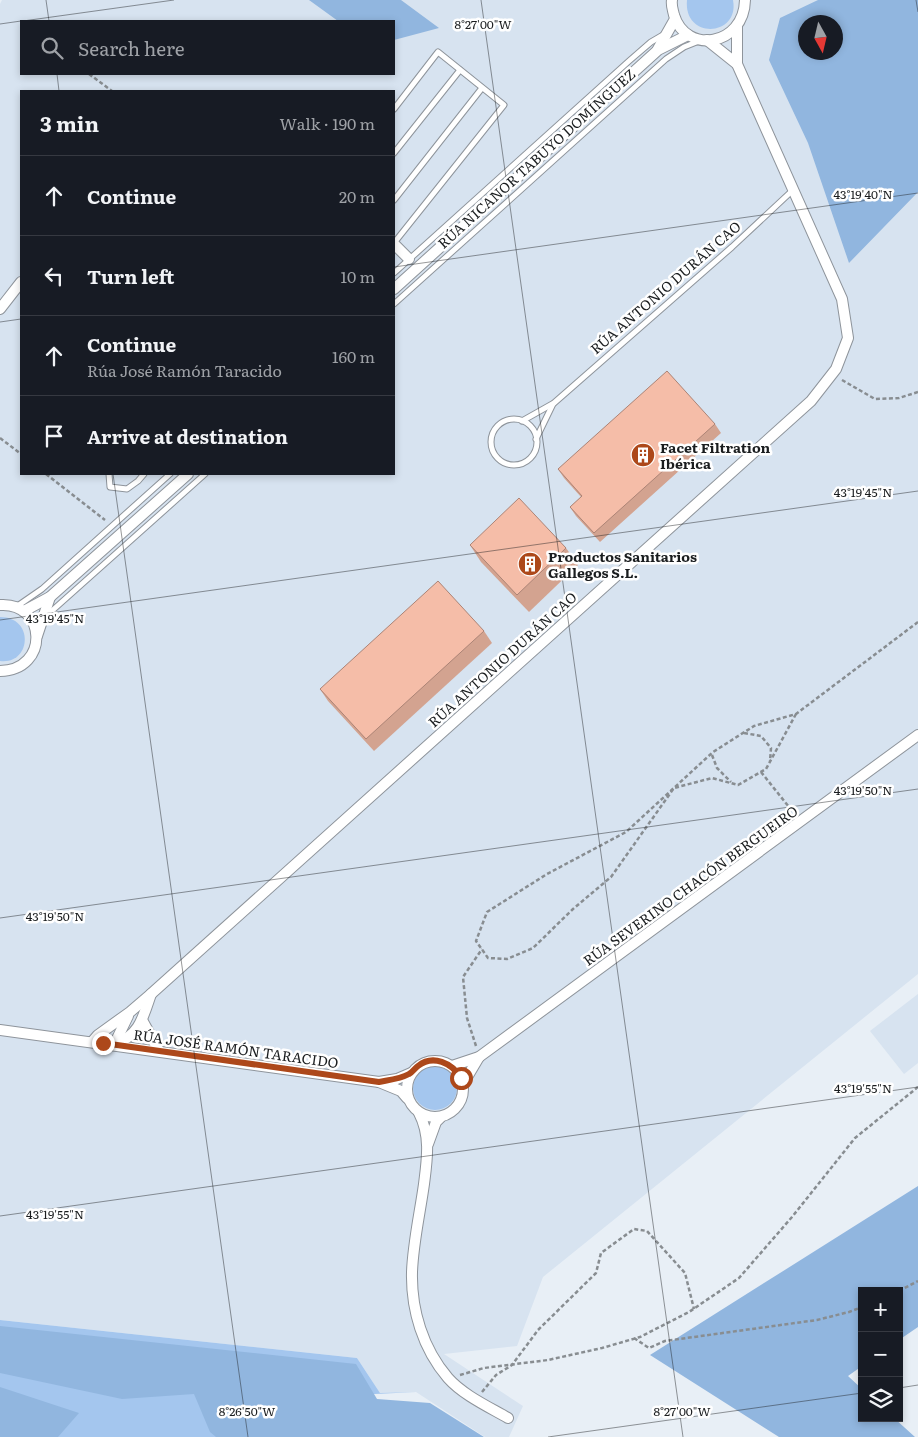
<!DOCTYPE html>
<meta charset="utf-8">
<style>
body{margin:0;font-family:Literata,serif;background:#242831;color:#f1f3f6}
.controls{position:absolute;right:15px;bottom:15px;display:grid;overflow:hidden;border-radius:0px;box-shadow:0 2px 8px #0003}
.controls button{width:45px;height:45px;display:grid;place-items:center;padding:0;border:0;border-bottom:1px solid #363941;background:#171b24;color:#f1f3f6;font:25px sans-serif}
.compass{position:absolute;left:798px;top:15px;width:45px;height:45px;border-radius:50%;background:#171b24;box-shadow:0 2px 8px #0003;rotate:172deg}
.stop{position:absolute;width:15px;height:15px;margin:-11px;border:4px solid #ad481a;border-radius:50%;background:#fff}
.stop.end{background:#ad481a;border-color:#fff;box-shadow:0 1px 5px #0008}
.list{margin:0;padding:0;list-style:none}
h2{display:flex;justify-content:space-between;align-items:center;height:65px;margin:0;padding:0 20px;font-size:21px}
h2 small{font-size:16px;font-weight:400;color:#9ea1a6}
.list li{display:grid;grid-template-columns:32px 1fr auto;gap:15px;align-items:center;box-sizing:border-box;height:80px;padding:0 20px;border-top:1px solid #363941}
.list b{display:block;font-size:19px;white-space:nowrap}
.list p{margin:0;font-size:16px;white-space:nowrap;color:#9ea1a6}
.list em{font-size:16px;font-style:normal;color:#9ea1a6}
.icon{flex:none;width:28px;height:28px;fill:none;stroke:currentColor;stroke-width:2;stroke-linecap:round;stroke-linejoin:round}
.map{position:relative;flex:none;width:918px;height:1437px;overflow:hidden}
.search{position:absolute;background:#171b24;box-shadow:0 2px 8px #0003;left:20px;top:20px;width:375px;height:55px;display:flex;align-items:center;gap:12px;box-sizing:border-box;padding:0 18px;border-radius:0px;color:#9ea1a6;font-size:19px}
.panel{position:absolute;background:#171b24;box-shadow:0 2px 8px #0003;left:20px;top:90px;width:375px;height:385px;border-radius:0px}
.map>svg:first-child{display:block}
</style>
<div class="map">
<svg width="918" height="1437" viewBox="0 0 918 1437">
<rect width="100%" height="100%" fill="#e8eff6"/>
<g fill="#d7e3f0" fill-rule="evenodd">
<path d="M2,0H918V974L543,1277L517,1346L444,1354L523,1406L509,1437H485L416,1392L380,1393L357,1358L0,1320V4ZM21,21H394V74H21ZM806,22H836V52H806ZM21,91H394V474H21Z"/>
<path d="M918,994V1063L904,1074L870,1031Z"/>
</g>
<g fill="#a4c6ee">
<path d="M687,0H733C740,37 683,40 687,0Z"/>
<path d="M0,617C35,617 31,665 0,661Z"/>
<circle cx="435" cy="1088" r="22"/>
<path d="M0,1320L357,1358L380,1393L416,1392L355,1395L345,1437H0Z"/>
</g>
<g fill="#91b6df" fill-rule="evenodd">
<path d="M309,0H401L439,28L394,40V21H338Z"/>
<path d="M818,0H918V192L849,263L808,143L769,60L780,18ZM836,22V52H806V22Z"/>
<path d="M918,1186V1327L899,1340V1291H862V1366L848,1376L862,1389V1418H894L915,1437H779L650,1355Z"/>
<path d="M0,1326L356,1364L377,1399L430,1403L484,1437H216L210,1432L194,1394L122,1399L0,1373Z"/>
<path d="M0,1387L79,1413L58,1437H0Z"/>
</g>
<g fill="none" stroke-linecap="round" stroke-linejoin="round">
<g stroke="#8e949b" stroke-width="7">
<g id="service">
<path d="M394,109L438,52L504,105L394,243"/>
<path d="M394,153L460,70"/>
<path d="M394,200L482,88"/>
<path d="M394,273L629,61L651,42L663,35"/>
<path d="M394,304L666,59L684,47L699,41"/>
<circle cx="514" cy="442" r="23"/>
<path d="M522,421L554,403L732,247L793,190"/>
<path d="M536,439L553,404"/>
<path d="M109,474L110,487L127,489L138,481L144,474"/>
<path d="M16,607L42,589L170,474"/>
<path d="M45,617L205,474"/>
</g>
</g>
<g stroke="#8e949b" stroke-width="12">
<g id="minor">
<path d="M672,0C671,6 673,10 674,15C686,55 744,46 745,0"/>
<path d="M737,27V64"/>
<path d="M658,49L675,19"/>
<path d="M394,244L409,259"/>
<path d="M394,289L658,50L688,35"/>
<path d="M0,309L21,282"/>
<path d="M0,605C47,602 50,670 0,671"/>
<path d="M24,611L50,597L188,474"/>
<path d="M37,636L50,597"/>
<path d="M142,1020L159,1051"/>
<path d="M0,1030L379,1082L401,1091L407,1098"/>
<path d="M92,1042L98,1035L130,1012L151,994L811,401L836,369L848,338L842,299L737,64L707,40"/>
<path d="M115,1044C140,1035 143,1017 151,994"/>
<path d="M114,1045L128,1016"/>
<circle cx="435" cy="1089" r="28"/>
<path d="M452,1066L479,1057L918,735"/>
<path d="M379,1082L397,1079L411,1073"/>
<path d="M463,1084L479,1057"/>
<path d="M419,1113C431,1136 427,1160 424,1184C420,1213 413,1243 412,1272C411,1310 423,1349 448,1378C463,1395 489,1407 508,1418"/>
<path d="M428,1144L436,1122L441,1117"/>
</g>
</g>
<g stroke="#888d91" stroke-width="2.5" stroke-dasharray="4 2.5" stroke-linecap="butt">
<path d="M89,74L112,91"/>
<path d="M842,380L875,399L899,398L918,392"/>
<path d="M0,438L21,454"/>
<path d="M46,474L105,520"/>
<path d="M796,714L766,769L738,785L712,778L674,788L611,877L573,909L533,948L507,959L488,958L476,941L487,912L547,874L626,832L713,752L754,726L796,714L918,622"/>
<path d="M744,733L761,736L771,748L770,761"/>
<path d="M712,755L717,768L731,782"/>
<path d="M761,772L793,812"/>
<path d="M476,1046L467,1018L463,977L482,949"/>
<path d="M899,1291L918,1281"/>
<path d="M634,1338L649,1348L665,1341L817,1320L849,1312L862,1307"/>
<path d="M460,1375L484,1368L548,1360L602,1348L640,1337L689,1312L739,1278L792,1217L855,1138L918,1087"/>
<path d="M482,1392L496,1375L512,1365L538,1330L596,1273L601,1253L634,1229L647,1231L685,1273L694,1309"/>
</g>
<use href="#service" stroke="#fff" stroke-width="5"/>
<use href="#minor" stroke="#fff" stroke-width="10"/>
</g>
<g fill="#d3a390">
<path d="M715,424L721,433L600,542L576,516L570,507L581,497L564,478L558,469Z"/>
<path d="M470,545L566,548L578,565L529,612L481,562Z"/>
<path d="M484,631L492,643L374,751L328,701L320,689Z"/>
</g>
<g fill="#f5bda8" stroke="#ac8476">
<path d="M667,371L715,424L594,533L570,507L582,496L558,469Z"/>
<path d="M519,498L566,548L517,595L470,545Z"/>
<path d="M438,581L484,631L366,739L320,689Z"/>
</g>
<g fill="none" stroke-linecap="round" stroke-linejoin="round">
<path stroke="#ad481a" stroke-width="6" d="M103,1043L379,1082C389,1080 400,1079 409,1074C413,1072 415,1068 418,1066C433,1054 452,1063 461,1078"/>
</g>
<path fill="none" stroke="#1a1d1f" stroke-width="1" stroke-opacity="0.45" d="M46,0L49,21M481,0L683,1437M916,0L918,12M23,21L174,0M0,24L21,21M57,74L59,91M394,267L918,193M0,322L21,319M113,474L248,1437M0,620L918,491M0,918L918,789M0,1216L918,1087M899,1388L918,1385M548,1437L862,1393"/>
<defs>
<g id="building-disc" transform="scale(1.25)"><circle r="9.5" fill="#ad481a" stroke="#fff"/><path d="M-4-6H4V6H1V3H-1V6H-4ZM-2.5-4.3h1.7v1.8h-1.7ZM.8-4.3h1.7v1.8H.8ZM-2.5-1h1.7V.8h-1.7ZM.8-1h1.7V.8H.8Z" fill="#fff"/></g>
</defs>
<g fill-rule="evenodd">
<use href="#building-disc" x="643" y="455"/>
<use href="#building-disc" x="530" y="564"/>
</g>
<g text-anchor="middle" dominant-baseline="central" stroke-width="5" stroke-linejoin="round" paint-order="stroke">
<g font-size="14" fill="#1a1d1f" stroke="#fff">
<text transform="translate(536 158) rotate(-42)">RÚA NICANOR TABUYO DOMÍNGUEZ</text>
<text transform="translate(665 287) rotate(-41)">RÚA ANTONIO DURÁN CAO</text>
<text transform="translate(502 659) rotate(-42)">RÚA ANTONIO DURÁN CAO</text>
<text transform="translate(690 885) rotate(-36)">RÚA SEVERINO CHACÓN BERGUEIRO</text>
<text transform="translate(236 1048) rotate(8)">RÚA JOSÉ RAMÓN TARACIDO</text>
</g>
<g font-size="14" font-weight="bold" fill="#1a1d1f" stroke="#fff" text-anchor="start">
<text x="660" y="447">Facet Filtration<tspan x="660" dy="16">Ibérica</tspan></text>
<text x="548" y="556">Productos Sanitarios<tspan x="548" dy="16">Gallegos S.L.</tspan></text>
</g>
</g>
<g font-size="12" text-anchor="middle" fill="#1a1d1f" stroke="#fff" stroke-width="5" stroke-linejoin="round" paint-order="stroke">
<text x="483" y="29">8°27'00"W</text>
<text x="863" y="199">43°19'40"N</text>
<text x="863" y="497">43°19'45"N</text>
<text x="55" y="623">43°19'45"N</text>
<text x="863" y="795">43°19'50"N</text>
<text x="55" y="921">43°19'50"N</text>
<text x="863" y="1093">43°19'55"N</text>
<text x="55" y="1219">43°19'55"N</text>
<text x="247" y="1416">8°26'50"W</text>
<text x="682" y="1416">8°27'00"W</text>
</g>
</svg>
<div class="controls">
<button>+</button>
<button>−</button>
<button><svg class="icon" aria-label="layers" viewBox="0 0 24 24"><path d="M12 4l9 5-9 5-9-5zM3 14l9 5 9-5"/></svg></button>
</div>
<svg class="compass" viewBox="-18 -18 36 36"><path d="M0-13l5 13h-10z" fill="#e53935"/><path d="M0 13l5-13h-10z" fill="#9ea1a6"/></svg>
<div class="stop" style="left:461px;top:1078px"></div>
<div class="stop end" style="left:103px;top:1043px"></div>
<div class="search"><svg class="icon" aria-label="search" viewBox="0 0 24 24"><circle cx="10" cy="10" r="6"/><path d="M15 15l6 6"/></svg>Search here</div>
<section class="panel">
<h2>3 min<small>Walk · 190 m</small></h2>
<ul class="list">
<li><svg class="icon" aria-label="ahead" viewBox="0 0 24 24"><path d="M12 20V5M6 11l6-6 6 6"/></svg><div><b>Continue</b></div><em>20 m</em></li>
<li><svg class="icon" aria-label="left" viewBox="0 0 24 24"><path d="M17 20v-9H6M10 6l-5 5 5 5"/></svg><div><b>Turn left</b></div><em>10 m</em></li>
<li><svg class="icon" aria-label="ahead" viewBox="0 0 24 24"><path d="M12 20V5M6 11l6-6 6 6"/></svg><div><b>Continue</b><p>Rúa José Ramón Taracido</p></div><em>160 m</em></li>
<li><svg class="icon" aria-label="arrive" viewBox="0 0 24 24"><path d="M6 21V4h12l-3 4 3 4H6"/></svg><div><b>Arrive at destination</b></div></li>
</ul>
</section>
</div>
